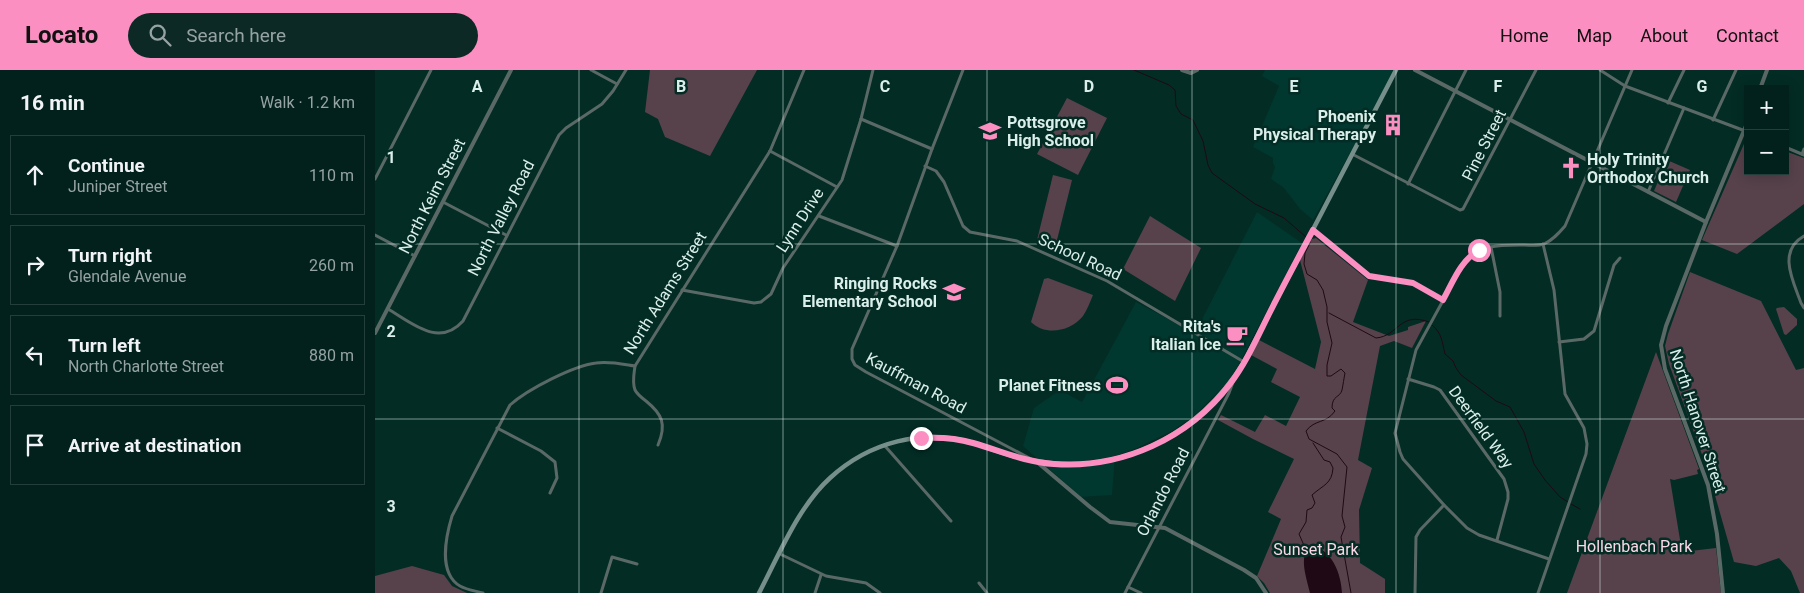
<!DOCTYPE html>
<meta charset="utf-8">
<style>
body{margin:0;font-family:Roboto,sans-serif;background:#0c2925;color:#f1f3f6}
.controls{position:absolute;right:15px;top:15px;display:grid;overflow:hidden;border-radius:0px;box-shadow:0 2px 12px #0003}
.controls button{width:45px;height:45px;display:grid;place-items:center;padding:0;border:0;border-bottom:1px solid #233e3b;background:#02211c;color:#f1f3f6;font:25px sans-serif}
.stop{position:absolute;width:15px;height:15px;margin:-11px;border:4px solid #fc8fc1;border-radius:50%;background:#fff}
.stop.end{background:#fc8fc1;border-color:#fff;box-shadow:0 1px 5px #0008}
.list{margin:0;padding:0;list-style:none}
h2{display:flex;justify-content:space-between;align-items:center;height:65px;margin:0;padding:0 20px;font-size:21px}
h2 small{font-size:16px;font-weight:400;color:#96a3a3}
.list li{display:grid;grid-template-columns:32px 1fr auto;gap:15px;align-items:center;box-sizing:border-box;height:80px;margin:0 10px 10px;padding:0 10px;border:1px solid #233e3b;border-radius:0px}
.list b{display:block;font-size:19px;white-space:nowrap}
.list p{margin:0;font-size:16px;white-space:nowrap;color:#96a3a3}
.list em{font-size:16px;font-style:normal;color:#96a3a3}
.icon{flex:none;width:28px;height:28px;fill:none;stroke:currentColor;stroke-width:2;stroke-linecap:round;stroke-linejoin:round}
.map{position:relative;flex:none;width:1429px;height:523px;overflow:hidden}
header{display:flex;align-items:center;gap:30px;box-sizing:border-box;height:70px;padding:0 25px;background:#fc8fc1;color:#111}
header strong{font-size:24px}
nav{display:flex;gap:28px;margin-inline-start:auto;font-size:18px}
.search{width:350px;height:45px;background:#0c2925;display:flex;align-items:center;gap:12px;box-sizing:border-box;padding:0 18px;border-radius:28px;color:#96a3a3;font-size:19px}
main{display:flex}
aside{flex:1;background:#02211c}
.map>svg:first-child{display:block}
</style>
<header>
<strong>Locato</strong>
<div class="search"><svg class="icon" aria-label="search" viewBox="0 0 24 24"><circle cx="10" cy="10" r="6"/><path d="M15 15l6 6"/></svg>Search here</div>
<nav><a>Home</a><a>Map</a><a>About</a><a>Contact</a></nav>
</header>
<main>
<aside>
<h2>16 min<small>Walk · 1.2 km</small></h2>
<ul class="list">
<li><svg class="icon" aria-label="ahead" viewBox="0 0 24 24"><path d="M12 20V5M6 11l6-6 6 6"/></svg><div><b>Continue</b><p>Juniper Street</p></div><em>110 m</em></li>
<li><svg class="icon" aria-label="right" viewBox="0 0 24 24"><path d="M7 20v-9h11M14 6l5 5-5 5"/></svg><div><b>Turn right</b><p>Glendale Avenue</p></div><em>260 m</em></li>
<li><svg class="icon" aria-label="left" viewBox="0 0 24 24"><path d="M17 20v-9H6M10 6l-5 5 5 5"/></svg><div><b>Turn left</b><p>North Charlotte Street</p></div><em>880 m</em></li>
<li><svg class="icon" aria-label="arrive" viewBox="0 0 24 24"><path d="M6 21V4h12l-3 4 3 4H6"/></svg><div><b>Arrive at destination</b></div></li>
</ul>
</aside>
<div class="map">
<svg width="1429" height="523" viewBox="0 0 1429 523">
<rect width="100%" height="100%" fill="#032c25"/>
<g fill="#00372f">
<path d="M890,0H1021L938,150L925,139L909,118L896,109L900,97L898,93V88L878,77L904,16L887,6Z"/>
<path d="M882,142L927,173L862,298L849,316L819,346L797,361L762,378L740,386L737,425L706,427L648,376L659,338L685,320L707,332L761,232L820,263Z"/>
</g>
<g fill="#57424b">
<path d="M275,0H382L335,86L290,67L283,49L270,42Z"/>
<path d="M692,28L732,48L703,105L662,84Z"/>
<path d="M1372,67L1373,101H1410V81L1429,88V134L1362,184L1327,170Z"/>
<path d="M1292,90L1315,100L1301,132L1279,121Z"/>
<path d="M678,105L697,110L681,174L662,170Z"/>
<path d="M775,146L826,178L800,231L748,199Z"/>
<path d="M941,168L993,210L978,252L1014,266L1033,260V257L1051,251L1037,278L1019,271L1005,276L983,390L997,398L984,440L985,493L1010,509V523H895L889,513L882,506L906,449L893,442L919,389L878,369L843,350L846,345L880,362L890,345L911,356L925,327L896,312L902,299L876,285L884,270L940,299L946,272L925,190L937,169Z"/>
<path d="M1315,202L1386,231L1421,300L1429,298V523H1425L1416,501L1404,488L1381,496L1359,492L1333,401L1294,294L1290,276L1293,264Z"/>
<path d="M673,208L718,225C715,232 712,240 708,246C695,262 670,266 656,252L669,209Z"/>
<path d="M1409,237L1422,249V255L1411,265L1409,264L1401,239L1402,238Z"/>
<path d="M1281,282L1324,399L1322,400L1323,404L1299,410L1295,409L1307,482L1341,478L1346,523H1192Z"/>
<path d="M37,496L69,505L77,516L92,523H0V506Z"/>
</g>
<path fill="#1f0914" d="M935,475C957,479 966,503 967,523H935C932,509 923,487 935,475Z"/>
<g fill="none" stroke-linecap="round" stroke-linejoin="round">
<g stroke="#1f0914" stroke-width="1">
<path d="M759,0L794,15L800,20L801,36L806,44L818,50L828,71L833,95L837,103L880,134L909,148L931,167"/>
<path d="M934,170L935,173L930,183L929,194L932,204L942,210L948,220L952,237V252L957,273L952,295V306H956L966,299L970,303C969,308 968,315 967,320C965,328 957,325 957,338L960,341C951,354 940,349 931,361L934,369L962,384L972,397L967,446L970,457L966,467L976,523"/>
<path d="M954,243L1001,268C1024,266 1024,241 1054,252"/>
<path d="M1057,255C1067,263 1067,272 1070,284L1078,291L1081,298L1086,305L1121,331L1135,337L1149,362L1159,394L1170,410L1185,427L1193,432"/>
<path d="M1196,434L1205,439"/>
<path d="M931,480L924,464L931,452L932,440L937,438L940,433L937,425C948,415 957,414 958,398L955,392L949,390L938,373"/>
</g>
<g stroke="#5a6965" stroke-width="3">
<path d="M216,0L242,14"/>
<path d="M588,0L557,79L522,176L477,279V289L480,295L491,302L658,390"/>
<path d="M1225,0L1250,16L1373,62"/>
<path d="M1293,33L1309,0"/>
<path d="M486,49L557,79"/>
<path d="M1338,50L1361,0"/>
<path d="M1410,77L1429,85"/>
<path d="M395,81L462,117"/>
<path d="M977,84L1085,140L1088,139L1161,0"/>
<path d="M1427,84L1429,79"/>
<path d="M550,96L561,101L569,112L588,156L595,162L642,171L732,211L869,292"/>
<path d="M0,109L56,0"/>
<path d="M1033,114L1091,0"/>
<path d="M1273,122L1309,38"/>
<path d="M68,132L131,165"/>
<path d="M444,146L522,176"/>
<path d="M938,160L994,206L1038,213L1068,230"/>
<path d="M0,165L40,186"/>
<path d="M1429,166C1402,181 1418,211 1426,233L1429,238"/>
<path d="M1116,177L1125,222V246"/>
<path d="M307,220L379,233L386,232L396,224L408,198L467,110L486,49L498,0"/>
<path d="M13,239C37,253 64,278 88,251L184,65L191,58L227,34L238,21L251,0"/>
<path d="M1184,272L1209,269L1219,261L1239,195L1245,188"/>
<path d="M260,296C259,304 257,312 260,320C262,324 267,328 271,331C287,344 292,354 283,375"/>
<path d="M1033,309L1059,317L1065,320L1129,409L1133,422V429L1122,470"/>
<path d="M122,358L166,381L180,392L182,408L175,423"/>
<path d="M510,376L576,451"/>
<path d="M405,484L451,506L491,513L505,523"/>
<path d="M1174,489L1104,465L1092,458L1069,435L1028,389L1025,382L1020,363L1041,280L1088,194C1105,174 1125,175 1149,175C1156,175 1163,176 1169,174C1178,170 1184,163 1190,156L1257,0"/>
<path d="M604,513L612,523"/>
<path d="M753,517L766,523"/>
<path d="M108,523C101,521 92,520 85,516C63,503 71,466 77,446L135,335C153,319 198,296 221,293C234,291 247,294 260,296L395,81L429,0"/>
<path d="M226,523L237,487L262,494"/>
<path d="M440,523L446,505"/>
<path d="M750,523L854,323L860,307"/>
<path d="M1040,523L1041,467L1045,460L1069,435"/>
<path d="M1163,523L1211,384L1212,374L1209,358L1190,324L1179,220L1168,174"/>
</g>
<g stroke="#5a6965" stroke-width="4">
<path d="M807,0L816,3L822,0"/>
<path d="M1040,0L1331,152"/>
<path d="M1385,19L1392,0"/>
<path d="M0,263L136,0"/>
<path d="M662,392L715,437L735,452L790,458L869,500L881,508L891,523"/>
<path d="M1348,523L1342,464L1333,415L1290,299L1286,275L1291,256L1331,152L1373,51"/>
</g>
<path stroke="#778f8a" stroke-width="4.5" d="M384,523C404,485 423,437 455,408C494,372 548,358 599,373C619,380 639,388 660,391C746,406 824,365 869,292L1021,0"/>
</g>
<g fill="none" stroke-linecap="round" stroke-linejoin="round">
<path stroke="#fc8fc1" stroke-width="6" d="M546,368C564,367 581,368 598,373C626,381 650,392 679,394C747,399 814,368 855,314C871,293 882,268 894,244C908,216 923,188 938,160L994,206L1038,213L1068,230C1078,212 1085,191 1104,180"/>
</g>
<path fill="none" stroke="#dbefea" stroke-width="1" stroke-opacity="0.55" d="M204,0V523M408,0V523M612,0V523M817,0V523M1021,0V523M1225,0V523M0,174H1429M0,349H1429"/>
<defs>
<g id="building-bare" transform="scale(1.725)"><path d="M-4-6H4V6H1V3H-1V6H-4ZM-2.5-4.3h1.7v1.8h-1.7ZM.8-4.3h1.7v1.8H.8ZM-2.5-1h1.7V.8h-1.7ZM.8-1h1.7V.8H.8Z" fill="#fc8fc1" stroke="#032c25" stroke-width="2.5" paint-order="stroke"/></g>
<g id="school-bare" transform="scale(1.725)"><path d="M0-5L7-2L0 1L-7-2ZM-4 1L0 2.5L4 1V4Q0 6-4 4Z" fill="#fc8fc1" stroke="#032c25" stroke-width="2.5" paint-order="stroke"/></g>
<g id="church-bare" transform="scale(1.725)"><path d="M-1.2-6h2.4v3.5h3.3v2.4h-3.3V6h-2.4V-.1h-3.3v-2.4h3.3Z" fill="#fc8fc1" stroke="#032c25" stroke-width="2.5" paint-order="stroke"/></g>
<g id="cafe-bare" transform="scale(1.725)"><path d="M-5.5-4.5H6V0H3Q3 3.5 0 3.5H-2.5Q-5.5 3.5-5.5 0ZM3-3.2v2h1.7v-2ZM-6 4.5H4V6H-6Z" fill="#fc8fc1" stroke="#032c25" stroke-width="2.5" paint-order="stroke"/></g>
<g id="stadium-bare" transform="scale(1.725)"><path d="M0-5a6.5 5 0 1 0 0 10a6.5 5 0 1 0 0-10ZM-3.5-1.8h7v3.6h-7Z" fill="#fc8fc1" stroke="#032c25" stroke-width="2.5" paint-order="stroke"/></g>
</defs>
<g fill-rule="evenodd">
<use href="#building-bare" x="1018" y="55"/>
<use href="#school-bare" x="615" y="61"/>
<use href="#church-bare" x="1196" y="98"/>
<use href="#school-bare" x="579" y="222"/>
<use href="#cafe-bare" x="862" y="265"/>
<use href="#stadium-bare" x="742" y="315"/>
</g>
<g text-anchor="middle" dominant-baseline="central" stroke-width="5" stroke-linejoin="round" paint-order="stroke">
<g font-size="16" font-weight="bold" fill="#dbefea" stroke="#032c25" text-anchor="end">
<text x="1001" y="46">Phoenix<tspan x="1001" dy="18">Physical Therapy</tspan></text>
<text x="632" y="52" text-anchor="start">Pottsgrove<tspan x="632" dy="18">High School</tspan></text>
<text x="1212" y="89" text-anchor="start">Holy Trinity<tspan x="1212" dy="18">Orthodox Church</tspan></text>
<text x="562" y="213">Ringing Rocks<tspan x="562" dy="18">Elementary School</tspan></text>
<text x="846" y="256">Rita's<tspan x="846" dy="18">Italian Ice</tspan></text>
<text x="726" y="315">Planet Fitness</text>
</g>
<g font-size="16" fill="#dbefea" stroke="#032c25">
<text transform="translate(1109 75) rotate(-63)">Pine Street</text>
<text transform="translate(57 126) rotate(-63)">North Keim Street</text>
<text transform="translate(126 148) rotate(-63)">North Valley Road</text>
<text transform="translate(425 150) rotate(-57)">Lynn Drive</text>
<text transform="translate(705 187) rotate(25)">School Road</text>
<text transform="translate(290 223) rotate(-58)">North Adams Street</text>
<text transform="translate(541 313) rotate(28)">Kauffman Road</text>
<text transform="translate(1323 351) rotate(72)">North Hanover Street</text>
<text transform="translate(1106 357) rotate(54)">Deerfield Way</text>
<text transform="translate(788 422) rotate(-63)">Orlando Road</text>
</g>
<g font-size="16" fill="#fbd8e6" stroke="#032c25">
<text x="1259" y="476">Hollenbach Park</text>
<text x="941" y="479">Sunset Park</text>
</g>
</g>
<g font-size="16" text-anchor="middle" font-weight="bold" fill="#dbefea" stroke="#032c25" stroke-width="5" stroke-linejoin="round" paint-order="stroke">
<text x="102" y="22">A</text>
<text x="306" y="22">B</text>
<text x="510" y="22">C</text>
<text x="714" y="22">D</text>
<text x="919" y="22">E</text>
<text x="1123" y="22">F</text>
<text x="1327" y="22">G</text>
<text x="16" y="93">1</text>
<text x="16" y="267">2</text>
<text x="16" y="442">3</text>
</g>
</svg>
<div class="controls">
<button>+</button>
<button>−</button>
</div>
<div class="stop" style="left:1104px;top:180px"></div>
<div class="stop end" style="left:546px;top:368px"></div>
</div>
</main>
